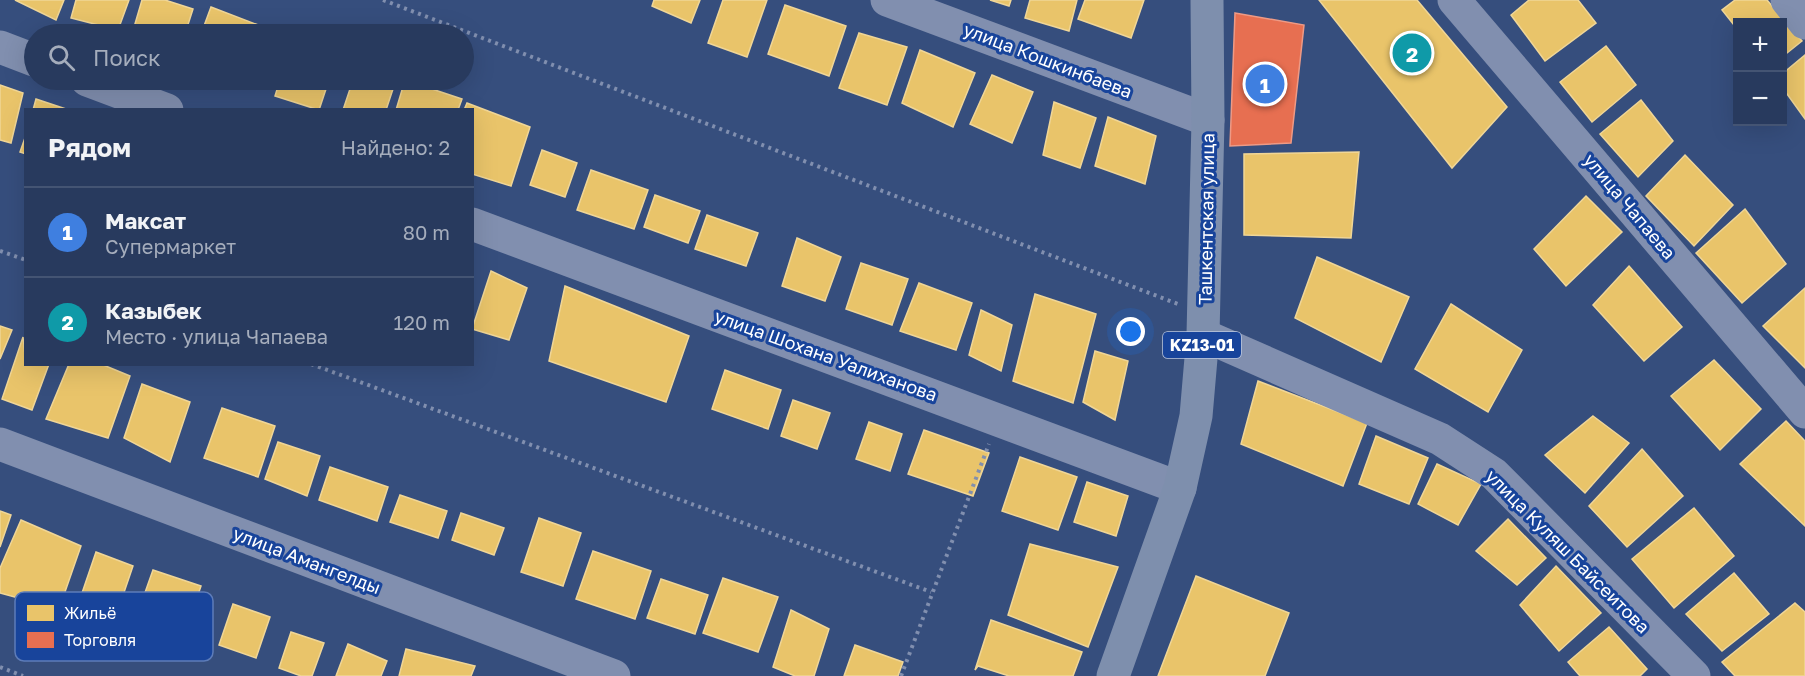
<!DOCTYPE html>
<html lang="ru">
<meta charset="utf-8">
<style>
body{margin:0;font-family:"Golos Text",sans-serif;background:#304164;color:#f1f3f6}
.controls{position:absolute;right:18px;top:18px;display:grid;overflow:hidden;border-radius:0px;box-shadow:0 6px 24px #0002}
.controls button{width:54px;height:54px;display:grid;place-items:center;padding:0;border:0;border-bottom:2px solid #445473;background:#283a5e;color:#f1f3f6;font:30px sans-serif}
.you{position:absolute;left:1131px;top:332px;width:21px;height:21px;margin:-15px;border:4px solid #fff;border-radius:50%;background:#1a73e8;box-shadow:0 0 0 9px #1a73e833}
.badge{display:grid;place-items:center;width:39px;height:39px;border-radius:50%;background:#b9c1d2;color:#fff;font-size:20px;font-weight:700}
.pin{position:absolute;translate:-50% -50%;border:3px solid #fff;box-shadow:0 2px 6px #0006}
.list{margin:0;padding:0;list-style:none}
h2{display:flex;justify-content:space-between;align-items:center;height:78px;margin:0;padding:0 24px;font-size:26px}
h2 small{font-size:20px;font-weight:400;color:#a5adbc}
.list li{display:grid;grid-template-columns:39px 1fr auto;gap:18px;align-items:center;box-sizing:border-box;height:90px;padding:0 24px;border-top:2px solid #445473}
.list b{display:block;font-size:22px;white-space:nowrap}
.list p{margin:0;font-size:20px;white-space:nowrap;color:#a5adbc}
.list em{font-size:20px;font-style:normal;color:#a5adbc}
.icon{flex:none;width:33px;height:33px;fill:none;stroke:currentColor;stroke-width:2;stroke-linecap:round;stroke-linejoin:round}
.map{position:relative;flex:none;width:1805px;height:676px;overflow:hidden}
.search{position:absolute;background:#283a5e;box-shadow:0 6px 24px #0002;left:24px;top:24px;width:450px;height:66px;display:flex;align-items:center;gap:15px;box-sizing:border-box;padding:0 21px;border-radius:33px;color:#a5adbc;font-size:22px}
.panel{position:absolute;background:#283a5e;box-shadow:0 6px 24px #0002;left:24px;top:108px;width:450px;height:258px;border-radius:0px}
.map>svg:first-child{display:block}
</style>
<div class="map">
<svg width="1805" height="676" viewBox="0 0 1805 676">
<rect width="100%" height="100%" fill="#364e7d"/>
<g fill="#e9c46a" stroke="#f0d697" stroke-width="1.5">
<path d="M15,0H64L56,20Z"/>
<path d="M76,0H129L118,30L71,18Z"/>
<path d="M142,0H165L193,9L185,34H132Z"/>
<path d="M654,0H700L691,23L652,6Z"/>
<path d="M723,0H767L747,57L708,43Z"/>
<path d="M990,0H1011L1009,6Z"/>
<path d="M1030,0H1077L1069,31L1025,18Z"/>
<path d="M1085,0H1144L1131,38L1078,19Z"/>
<path d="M1319,0H1417L1507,107L1452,168Z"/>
<path d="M1529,0H1578L1596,23L1545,61L1511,15Z"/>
<path d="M1735,0H1767L1802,41L1782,57V22H1738V30L1722,10Z"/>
<path d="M785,5L846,26L829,76L768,54Z"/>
<path d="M211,7L266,28L264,34H201Z"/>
<path d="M859,33L907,47L887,105L839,88Z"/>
<path d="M1606,46L1636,85L1592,122L1560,82Z"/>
<path d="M920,50L975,73L953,127L902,103Z"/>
<path d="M1805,55V119L1782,87V74Z"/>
<path d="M992,75L1033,92L1012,143L970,124Z"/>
<path d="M280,80H329L319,110L275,96Z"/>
<path d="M353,80H396L386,110H343Z"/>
<path d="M405,80L462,99L458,110H396Z"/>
<path d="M0,85L23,93L11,143L0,140Z"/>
<path d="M36,99L69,110H33Z"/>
<path d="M1641,100L1673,141L1638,177L1600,134Z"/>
<path d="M1054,102L1096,118L1080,168L1043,155Z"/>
<path d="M467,103L530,127L511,186L472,174V110H464Z"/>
<path d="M1108,117L1156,136L1145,184L1095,166Z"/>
<path d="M26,135V154L20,152Z"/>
<path d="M542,150L577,163L565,197L530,185Z"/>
<path d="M1359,152L1351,238L1244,235V154Z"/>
<path d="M1685,155L1733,205L1694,246L1646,196Z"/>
<path d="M591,170L648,190L634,229L577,210Z"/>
<path d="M655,195L700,211L688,243L644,227Z"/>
<path d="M1586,196L1622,232L1566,286L1534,249Z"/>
<path d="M1745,209L1786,264L1742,303L1696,253Z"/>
<path d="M707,215L758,233L746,266L695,249Z"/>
<path d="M797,238L841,257L825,301L782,286Z"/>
<path d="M1317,257L1409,297L1381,362L1295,318Z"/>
<path d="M861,263L908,279L892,325L846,309Z"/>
<path d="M1629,266L1682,327L1644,361L1593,305Z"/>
<path d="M491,271L527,288L509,340L472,329Z"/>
<path d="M919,283L972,303L956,350L900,331Z"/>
<path d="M565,286L689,336L666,402L549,361Z"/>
<path d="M1805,288V368L1763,326Z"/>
<path d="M1035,294L1096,314L1073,403L1013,381Z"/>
<path d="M1451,304L1522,350L1488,412L1415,369Z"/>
<path d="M981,310L1012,325L1001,371L969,355Z"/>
<path d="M0,326L12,330L0,359Z"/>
<path d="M23,337L26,364H49L32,410L2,399Z"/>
<path d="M1095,351L1128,361L1115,420L1083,402Z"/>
<path d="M1714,360L1761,409L1720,450L1671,396Z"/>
<path d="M69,364H101L130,376L108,438L46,419Z"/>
<path d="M725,370L781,390L768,429L712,409Z"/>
<path d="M1258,381L1367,423L1343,486L1241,444Z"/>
<path d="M142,384L190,402L170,462L124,438Z"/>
<path d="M793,400L830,413L817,449L781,436Z"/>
<path d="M222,408L275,426L258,477L204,458Z"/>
<path d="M1593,416L1629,443L1585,493L1545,455Z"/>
<path d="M1786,421L1805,441V526L1740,464Z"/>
<path d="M869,422L902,434L890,471L856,459Z"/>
<path d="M924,430L989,453L973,496L908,474Z"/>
<path d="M1376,436L1428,458L1409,504L1359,484Z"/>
<path d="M278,442L320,456L307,496L265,479Z"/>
<path d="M1642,449L1683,496L1627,547L1589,506Z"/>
<path d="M1020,457L1077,477L1058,530L1002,511Z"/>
<path d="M1437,464L1481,484L1458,525L1418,504Z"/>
<path d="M330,467L388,487L377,521L319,500Z"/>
<path d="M1087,482L1128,496L1116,536L1074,522Z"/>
<path d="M400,495L447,511L438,538L390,522Z"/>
<path d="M1694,508L1734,556L1674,608L1632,559Z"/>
<path d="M0,511L11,515L0,547Z"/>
<path d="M461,513L504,528L494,555L452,540Z"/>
<path d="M539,518L581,533L563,586L521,572Z"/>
<path d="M1508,519L1546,558L1517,585L1476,551Z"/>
<path d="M21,520L81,546L59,609L0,593V568Z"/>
<path d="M1030,544L1118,567L1088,647L1008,615Z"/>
<path d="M593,551L651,571L635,619L576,599Z"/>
<path d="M96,552L133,566L119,607L81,596Z"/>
<path d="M1556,566L1601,613L1559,651L1520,605Z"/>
<path d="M153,570L201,586L190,618L142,601Z"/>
<path d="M1734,573L1769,614L1722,651L1686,614Z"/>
<path d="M1196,576L1289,613L1265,676H1158Z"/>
<path d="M723,578L778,597L758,652L703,633Z"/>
<path d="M661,579L708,595L695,634L647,618Z"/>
<path d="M1795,603L1805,612V676H1735L1722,662Z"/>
<path d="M233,604L270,617L256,658L219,645Z"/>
<path d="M791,610L829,629L814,676H795L773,667Z"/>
<path d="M991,620L1082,652L1073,676H1009L978,666L975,670Z"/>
<path d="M1609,627L1647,669L1640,676H1580L1568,662Z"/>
<path d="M291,632L324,643L312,676H301L279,668Z"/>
<path d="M348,644L387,661L381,676H336Z"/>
<path d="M855,645L903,662L898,676H844Z"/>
<path d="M406,649L475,666L471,676H399Z"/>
</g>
<path fill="#e76f51" stroke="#ee9a85" stroke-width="1.5" d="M1235,13L1304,25L1291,143L1230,146Z"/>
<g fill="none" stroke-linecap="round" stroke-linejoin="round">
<g stroke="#818faf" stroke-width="4" stroke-dasharray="3 4.5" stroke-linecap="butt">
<path d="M383,0L1178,304"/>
<path d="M0,251L26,260"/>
<path d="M311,364L931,592"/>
<path d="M0,667L23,676"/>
<path d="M901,676L989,444"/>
</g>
<g stroke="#818faf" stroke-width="33">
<path d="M887,0L1208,120"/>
<path d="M1454,0L1805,412"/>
<path d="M1787,0L1805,23"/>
<path d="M0,47L34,60"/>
<path d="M87,80L167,110"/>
<path d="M472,224L1180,488"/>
<path d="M1203,335L1440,439L1494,474L1694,676"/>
<path d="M0,444L614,676"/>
</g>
<path stroke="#7e8fad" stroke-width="33" d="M1113,676L1180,488L1196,416L1203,335L1208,120L1207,0"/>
</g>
<g text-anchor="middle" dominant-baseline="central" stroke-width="6" stroke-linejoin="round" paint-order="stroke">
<rect fill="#18449b" stroke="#bac7e1" stroke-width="1.5" x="1163" y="332" width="78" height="26" rx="4.5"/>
<g font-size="16" font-weight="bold" fill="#fff">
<text x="1202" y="345">KZ13-01</text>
</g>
<g font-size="18" fill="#fff" stroke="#18449b">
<text transform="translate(1048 60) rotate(21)">улица Кошкинбаева</text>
<text transform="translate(1630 206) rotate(50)">улица Чапаева</text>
<text transform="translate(1206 219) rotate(-89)">Ташкентская улица</text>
<text transform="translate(826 355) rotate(20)">улица Шохана Уалиханова</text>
<text transform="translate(1568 551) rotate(45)">улица Куляш Байсеитова</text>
<text transform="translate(307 560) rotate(21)">улица Амангелды</text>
</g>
</g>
<rect x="15" y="592" width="198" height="69" rx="9" fill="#18449b" stroke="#5d7cb9" stroke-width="1.5"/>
<rect x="27" y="605" width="27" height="16" fill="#e9c46a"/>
<rect x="27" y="632" width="27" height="16" fill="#e76f51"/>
<g font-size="16" fill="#fff">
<text x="64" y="619">Жильё</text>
<text x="64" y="646">Торговля</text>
</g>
</svg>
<div class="controls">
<button>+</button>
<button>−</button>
</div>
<div class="you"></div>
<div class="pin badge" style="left:1265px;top:84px;background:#3f7fe0">1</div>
<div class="pin badge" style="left:1412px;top:53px;background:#0f9aa8">2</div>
<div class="search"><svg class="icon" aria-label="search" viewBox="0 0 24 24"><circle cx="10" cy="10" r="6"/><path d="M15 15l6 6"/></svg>Поиск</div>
<section class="panel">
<h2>Рядом<small>Найдено: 2</small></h2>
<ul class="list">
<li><span class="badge" style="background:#3f7fe0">1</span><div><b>Максат</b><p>Супермаркет</p></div><em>80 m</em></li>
<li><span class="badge" style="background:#0f9aa8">2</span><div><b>Казыбек</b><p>Место · улица Чапаева</p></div><em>120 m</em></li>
</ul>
</section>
</div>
